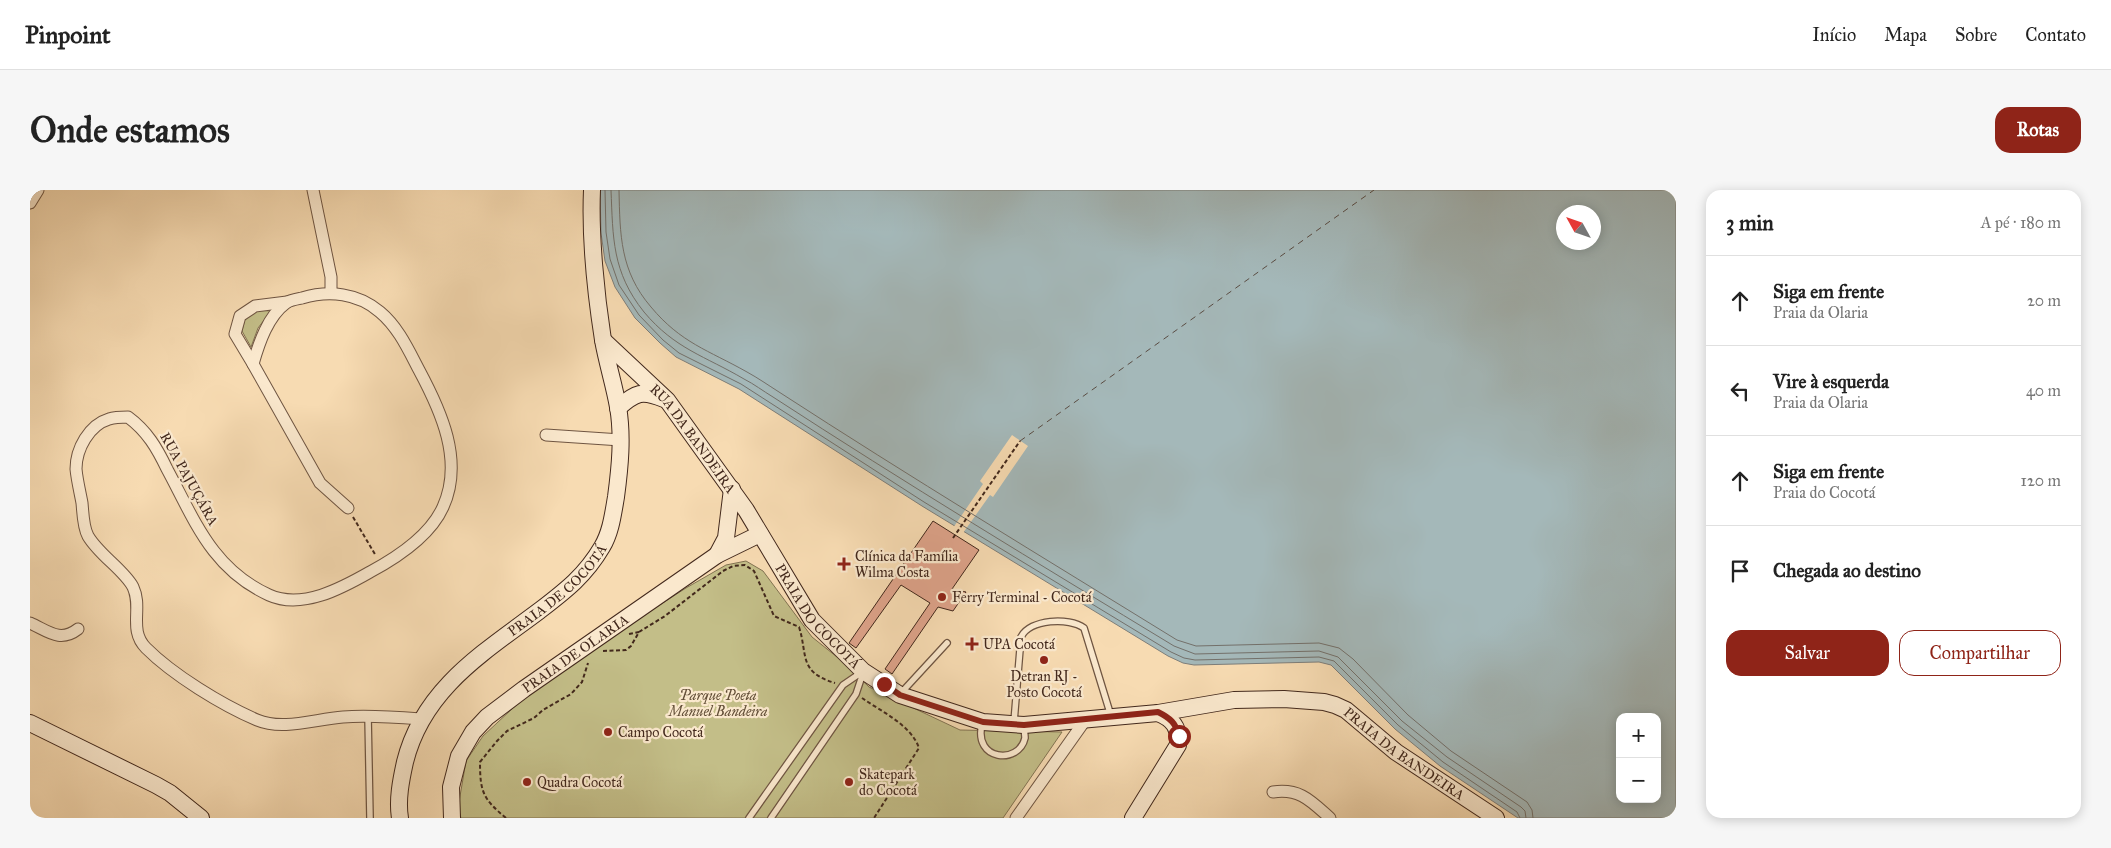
<!DOCTYPE html>
<html lang="pt">
<meta charset="utf-8">
<style>
body{margin:0;font-family:"IM FELL Great Primer",serif;background:#f6f6f6;color:#222}
.controls{position:absolute;right:15px;bottom:15px;display:grid;overflow:hidden;border-radius:10px;box-shadow:0 2px 12px #0003}
.controls button{width:45px;height:45px;display:grid;place-items:center;padding:0;border:0;border-bottom:1px solid #e0e0e0;background:#fff;color:#222;font:25px sans-serif}
.compass{position:absolute;left:1526px;top:15px;width:45px;height:45px;border-radius:50%;background:#fff;box-shadow:0 2px 12px #0003;rotate:310deg}
.stop{position:absolute;width:15px;height:15px;margin:-11px;border:4px solid #8f2418;border-radius:50%;background:#fff}
.stop.end{background:#8f2418;border-color:#fff;box-shadow:0 1px 5px #0008}
.list{margin:0;padding:0;list-style:none}
h2{display:flex;justify-content:space-between;align-items:center;height:65px;margin:0;padding:0 20px;font-size:21px}
h2 small{font-size:16px;font-weight:400;color:#767676}
.list li{display:grid;grid-template-columns:32px 1fr auto;gap:15px;align-items:center;box-sizing:border-box;height:90px;padding:0 20px;border-top:1px solid #e0e0e0}
.list b{display:block;font-size:19px;white-space:nowrap}
.list p{margin:0;font-size:16px;white-space:nowrap;color:#767676}
.list em{font-size:16px;font-style:normal;color:#767676}
.actions{display:flex;gap:10px;padding:15px 20px}
.actions a{flex:1;padding:11px 0;border:1px solid #8f2418;border-radius:15px;text-align:center;font-size:18px;color:#8f2418}
.actions .main{background:#8f2418;color:#fff}
.icon{flex:none;width:28px;height:28px;fill:none;stroke:currentColor;stroke-width:2;stroke-linecap:round;stroke-linejoin:round}
.map{position:relative;flex:none;width:1646px;height:628px;overflow:hidden;border-radius:15px}
header{display:flex;align-items:center;gap:30px;box-sizing:border-box;height:70px;padding:0 25px;background:#fff;border-bottom:1px solid #e0e0e0}
header strong{font-size:24px}
nav{display:flex;gap:28px;margin-inline-start:auto;font-size:18px}
.intro{display:flex;align-items:center;justify-content:space-between;box-sizing:border-box;height:120px;padding:0 30px}
h1{margin:0;font-size:35px}
.button{padding:12px 22px;border-radius:15px;background:#8f2418;color:#fff;font-size:18px;font-weight:700}
main{display:flex;gap:30px;padding:0 30px}
aside{flex:1;background:#fff;border-radius:15px;box-shadow:0 2px 12px #0003}
.map>svg:first-child{display:block}
</style>
<header>
<strong>Pinpoint</strong>
<nav><a>Início</a><a>Mapa</a><a>Sobre</a><a>Contato</a></nav>
</header>
<div class="intro"><h1>Onde estamos</h1><a class="button">Rotas</a></div>
<main>
<div class="map">
<svg width="1646" height="628" viewBox="0 0 1646 628">
<rect width="100%" height="100%" fill="#f7dbb2"/>
<filter id="stains"><feTurbulence type="fractalNoise" baseFrequency=".004" numOctaves="4"/><feColorMatrix values="0 0 0 0 .2 0 0 0 0 .09 0 0 0 0 .02 0 0 0 .5 -.17"/></filter>
<radialGradient id="worn" r=".72"><stop offset=".6" stop-color="#630" stop-opacity="0"/><stop offset="1" stop-color="#630" stop-opacity=".3"/></radialGradient>
<g fill="#c3be88" stroke="#827352">
<path d="M228,120L241,121L228,138L221,157L212,141L215,129Z"/>
<path d="M716,371L733,381L782,447L812,471L839,497L930,540L1032,542L973,628H431L428,618L436,571L453,546L497,505L561,459L656,398L696,375Z"/>
</g>
<path fill="#a4b8b9" stroke="#7d7e7a" fill-rule="evenodd" d="M570,0H1646V628H1488L1410,576L1365,539L1301,475L1289,472L1164,475L1153,473L1138,466L892,316L709,199L646,167L630,153L605,128L585,97L575,71L571,43ZM1534,22H1564V52H1534ZM1590,527H1627V609H1590Z"/>
<path fill="#f7dbb2" d="M982,245L998,256L963,307L960,305L933,343L923,338L953,294L950,291Z"/>
<g fill="none" stroke-linecap="round" stroke-linejoin="round">
<g stroke="#73706a" stroke-width="1">
<path d="M575,0L576,42L580,69L589,95L609,125L633,150L649,163L711,194L894,312L1141,462L1154,468L1165,470L1289,467L1304,471L1368,535L1413,572L1487,622L1490,628"/>
<path d="M581,0C583,48 582,82 614,122C645,159 675,166 714,189C724,194 733,201 743,207C875,293 1009,374 1144,456L1165,464L1289,461L1308,467L1372,531L1417,567L1491,617L1495,621L1496,628"/>
<path d="M589,0C590,45 590,81 621,117C651,153 678,160 717,182C728,188 738,195 749,202C880,287 1014,368 1147,450L1166,456L1289,453L1309,458L1323,469L1378,525L1421,561L1497,612L1502,620L1503,628"/>
</g>
<path stroke="#5a4c43" stroke-width="1" stroke-dasharray="6 5" stroke-linecap="butt" d="M990,251L1344,0"/>
</g>
<path fill="#dea38a" stroke="#42281c" d="M903,331L949,360L922,399L936,402L923,421L908,417L862,484L855,479L900,413L871,395L826,458L819,453Z"/>
<g fill="none" stroke-linecap="round" stroke-linejoin="round">
<g stroke="#6f5542" stroke-width="8">
<g id="lane">
<path d="M871,503L917,453"/>
<path d="M338,526L340,628"/>
<path d="M984,532L991,447C1000,429 1039,427 1054,438L1081,526"/>
<path d="M952,534C943,571 989,575 995,548C995,545 994,539 994,536"/>
<path d="M719,628L813,495L832,482"/>
<path d="M741,628L826,504L833,483"/>
</g>
</g>
<g stroke="#6f5542" stroke-width="13">
<g id="street">
<path d="M283,0L301,87V103"/>
<path d="M0,13L8,0"/>
<path d="M223,174L205,144L210,126L225,116L257,112"/>
<path d="M516,245L591,250"/>
<path d="M318,318L290,293L223,174C229,153 238,126 256,113C260,110 267,109 272,108C299,100 328,103 350,122C368,137 378,159 389,180C411,221 434,271 413,317C400,346 368,367 340,382C312,398 272,420 239,405C182,379 165,331 137,279C127,258 117,241 98,227C92,227 85,227 79,229C59,235 46,259 46,279C47,290 50,302 52,313C53,323 53,337 58,346C69,365 94,380 103,397C113,418 98,440 116,458C143,485 192,515 227,530C253,541 285,529 313,527C339,525 365,527 392,529"/>
<path d="M0,433C18,441 30,453 48,439"/>
<path d="M1243,602C1270,598 1281,611 1300,628"/>
<path d="M986,628L1056,529"/>
</g>
</g>
<g stroke="#42281c" stroke-width="18">
<g id="secondary">
<path id="s1" d="M573,150L637,210L716,320L782,430L833,481L870,505L953,532L994,535L1128,523L1204,510L1254,509L1294,512L1305,515L1316,520L1366,562L1466,628"/>
<path d="M588,218C606,202 612,200 634,209"/>
<path d="M687,365L696,348L702,299"/>
<path d="M0,533L126,595L140,603L171,628"/>
<path id="s2" d="M370,628C367,610 371,590 375,572C393,499 453,463 509,421C535,401 555,386 572,357C581,342 583,324 586,307C590,277 593,246 588,217C584,194 577,173 573,150C566,105 560,45 562,0"/>
<path id="s3" d="M422,628L421,597L429,566L443,542L457,527L494,499L687,365L730,344"/>
<path d="M1103,628L1148,555C1150,538 1143,529 1128,523"/>
</g>
</g>
<g stroke="#42281c" stroke-width="2" stroke-dasharray="4 2.5" stroke-linecap="butt">
<path d="M323,327L346,366"/>
<path d="M923,348L990,251"/>
<path d="M599,444L609,442"/>
<path d="M573,461L596,460L601,456L609,442L635,426L693,381L703,376L715,375L724,381L744,426L769,437C778,465 768,482 805,493"/>
<path d="M832,508C852,522 881,535 889,558L844,628"/>
<path d="M476,628C453,609 450,602 450,572L467,551L477,541L504,528L513,520L541,504L552,492L558,473"/>
</g>
<use href="#lane" stroke="#fae8cd" stroke-width="5.5"/>
<use href="#street" stroke="#fae8cd" stroke-width="11"/>
<use href="#secondary" stroke="#fae8cd" stroke-width="16"/>
</g>
<g fill="none" stroke-linecap="round" stroke-linejoin="round">
<path stroke="#8f2418" stroke-width="6" d="M854,494L870,505L953,532L994,535L1128,522C1140,528 1146,533 1149,546"/>
</g>
<g fill="#8f2418" stroke="#fae8cd" stroke-width="2">
<path d="M811.5 366.5h5v5h5v5h-5v5h-5v-5h-5v-5h5z"/>
<circle cx="912" cy="407" r="5"/>
<path d="M939.5 446.5h5v5h5v5h-5v5h-5v-5h-5v-5h5z"/>
<circle cx="1014" cy="470" r="5"/>
<circle cx="578" cy="542" r="5"/>
<circle cx="497" cy="592" r="5"/>
<circle cx="819" cy="592" r="5"/>
</g>
<g text-anchor="middle" dominant-baseline="central" stroke-width="4.5" stroke-linejoin="round" paint-order="stroke">
<g font-size="14" fill="#42281c" stroke="#fae8cd">
<text stroke="none"><textPath href="#s1" startOffset="134">RUA DA BANDEIRA</textPath></text>
<text transform="translate(159 289) rotate(61)">RUA PAJUÇÁRA</text>
<text stroke="none"><textPath href="#s2" startOffset="291">PRAIA DE COCOTÁ</textPath></text>
<text stroke="none"><textPath href="#s1" startOffset="352">PRAIA DO COCOTÁ</textPath></text>
<text stroke="none"><textPath href="#s3" startOffset="220">PRAIA DE OLARIA</textPath></text>
<text stroke="none"><textPath href="#s1" startOffset="994">PRAIA DA BANDEIRA</textPath></text>
</g>
<g font-size="14" fill="#42281c" stroke="#fae8cd" text-anchor="start">
<text x="825" y="366">Clínica da Família<tspan x="825" dy="16">Wilma Costa</tspan></text>
<text x="922" y="407">Ferry Terminal - Cocotá</text>
<text x="953" y="454">UPA Cocotá</text>
<text x="1014" y="486" text-anchor="middle">Detran RJ -<tspan x="1014" dy="16">Posto Cocotá</tspan></text>
<text x="588" y="542">Campo Cocotá</text>
<text x="829" y="584">Skatepark<tspan x="829" dy="16">do Cocotá</tspan></text>
<text x="507" y="592">Quadra Cocotá</text>
</g>
<g font-size="14" font-style="italic" fill="#624e37" stroke="#fae8cd">
<text x="688" y="505">Parque Poeta<tspan x="688" dy="16">Manuel Bandeira</tspan></text>
</g>
</g>
<rect width="100%" height="100%" filter="url(#stains)"/>
<rect width="100%" height="100%" fill="url(#worn)"/>
</svg>
<div class="controls">
<button>+</button>
<button>−</button>
</div>
<svg class="compass" viewBox="-18 -18 36 36"><path d="M0-13l5 13h-10z" fill="#e53935"/><path d="M0 13l5-13h-10z" fill="#767676"/></svg>
<div class="stop" style="left:1149px;top:546px"></div>
<div class="stop end" style="left:854px;top:494px"></div>
</div>
<aside>
<h2>3 min<small>A pé · 180 m</small></h2>
<ul class="list">
<li><svg class="icon" aria-label="ahead" viewBox="0 0 24 24"><path d="M12 20V5M6 11l6-6 6 6"/></svg><div><b>Siga em frente</b><p>Praia da Olaria</p></div><em>20 m</em></li>
<li><svg class="icon" aria-label="left" viewBox="0 0 24 24"><path d="M17 20v-9H6M10 6l-5 5 5 5"/></svg><div><b>Vire à esquerda</b><p>Praia da Olaria</p></div><em>40 m</em></li>
<li><svg class="icon" aria-label="ahead" viewBox="0 0 24 24"><path d="M12 20V5M6 11l6-6 6 6"/></svg><div><b>Siga em frente</b><p>Praia do Cocotá</p></div><em>120 m</em></li>
<li><svg class="icon" aria-label="arrive" viewBox="0 0 24 24"><path d="M6 21V4h12l-3 4 3 4H6"/></svg><div><b>Chegada ao destino</b></div></li>
</ul>
<div class="actions"><a class="main">Salvar</a><a>Compartilhar</a></div>
</aside>
</main>
